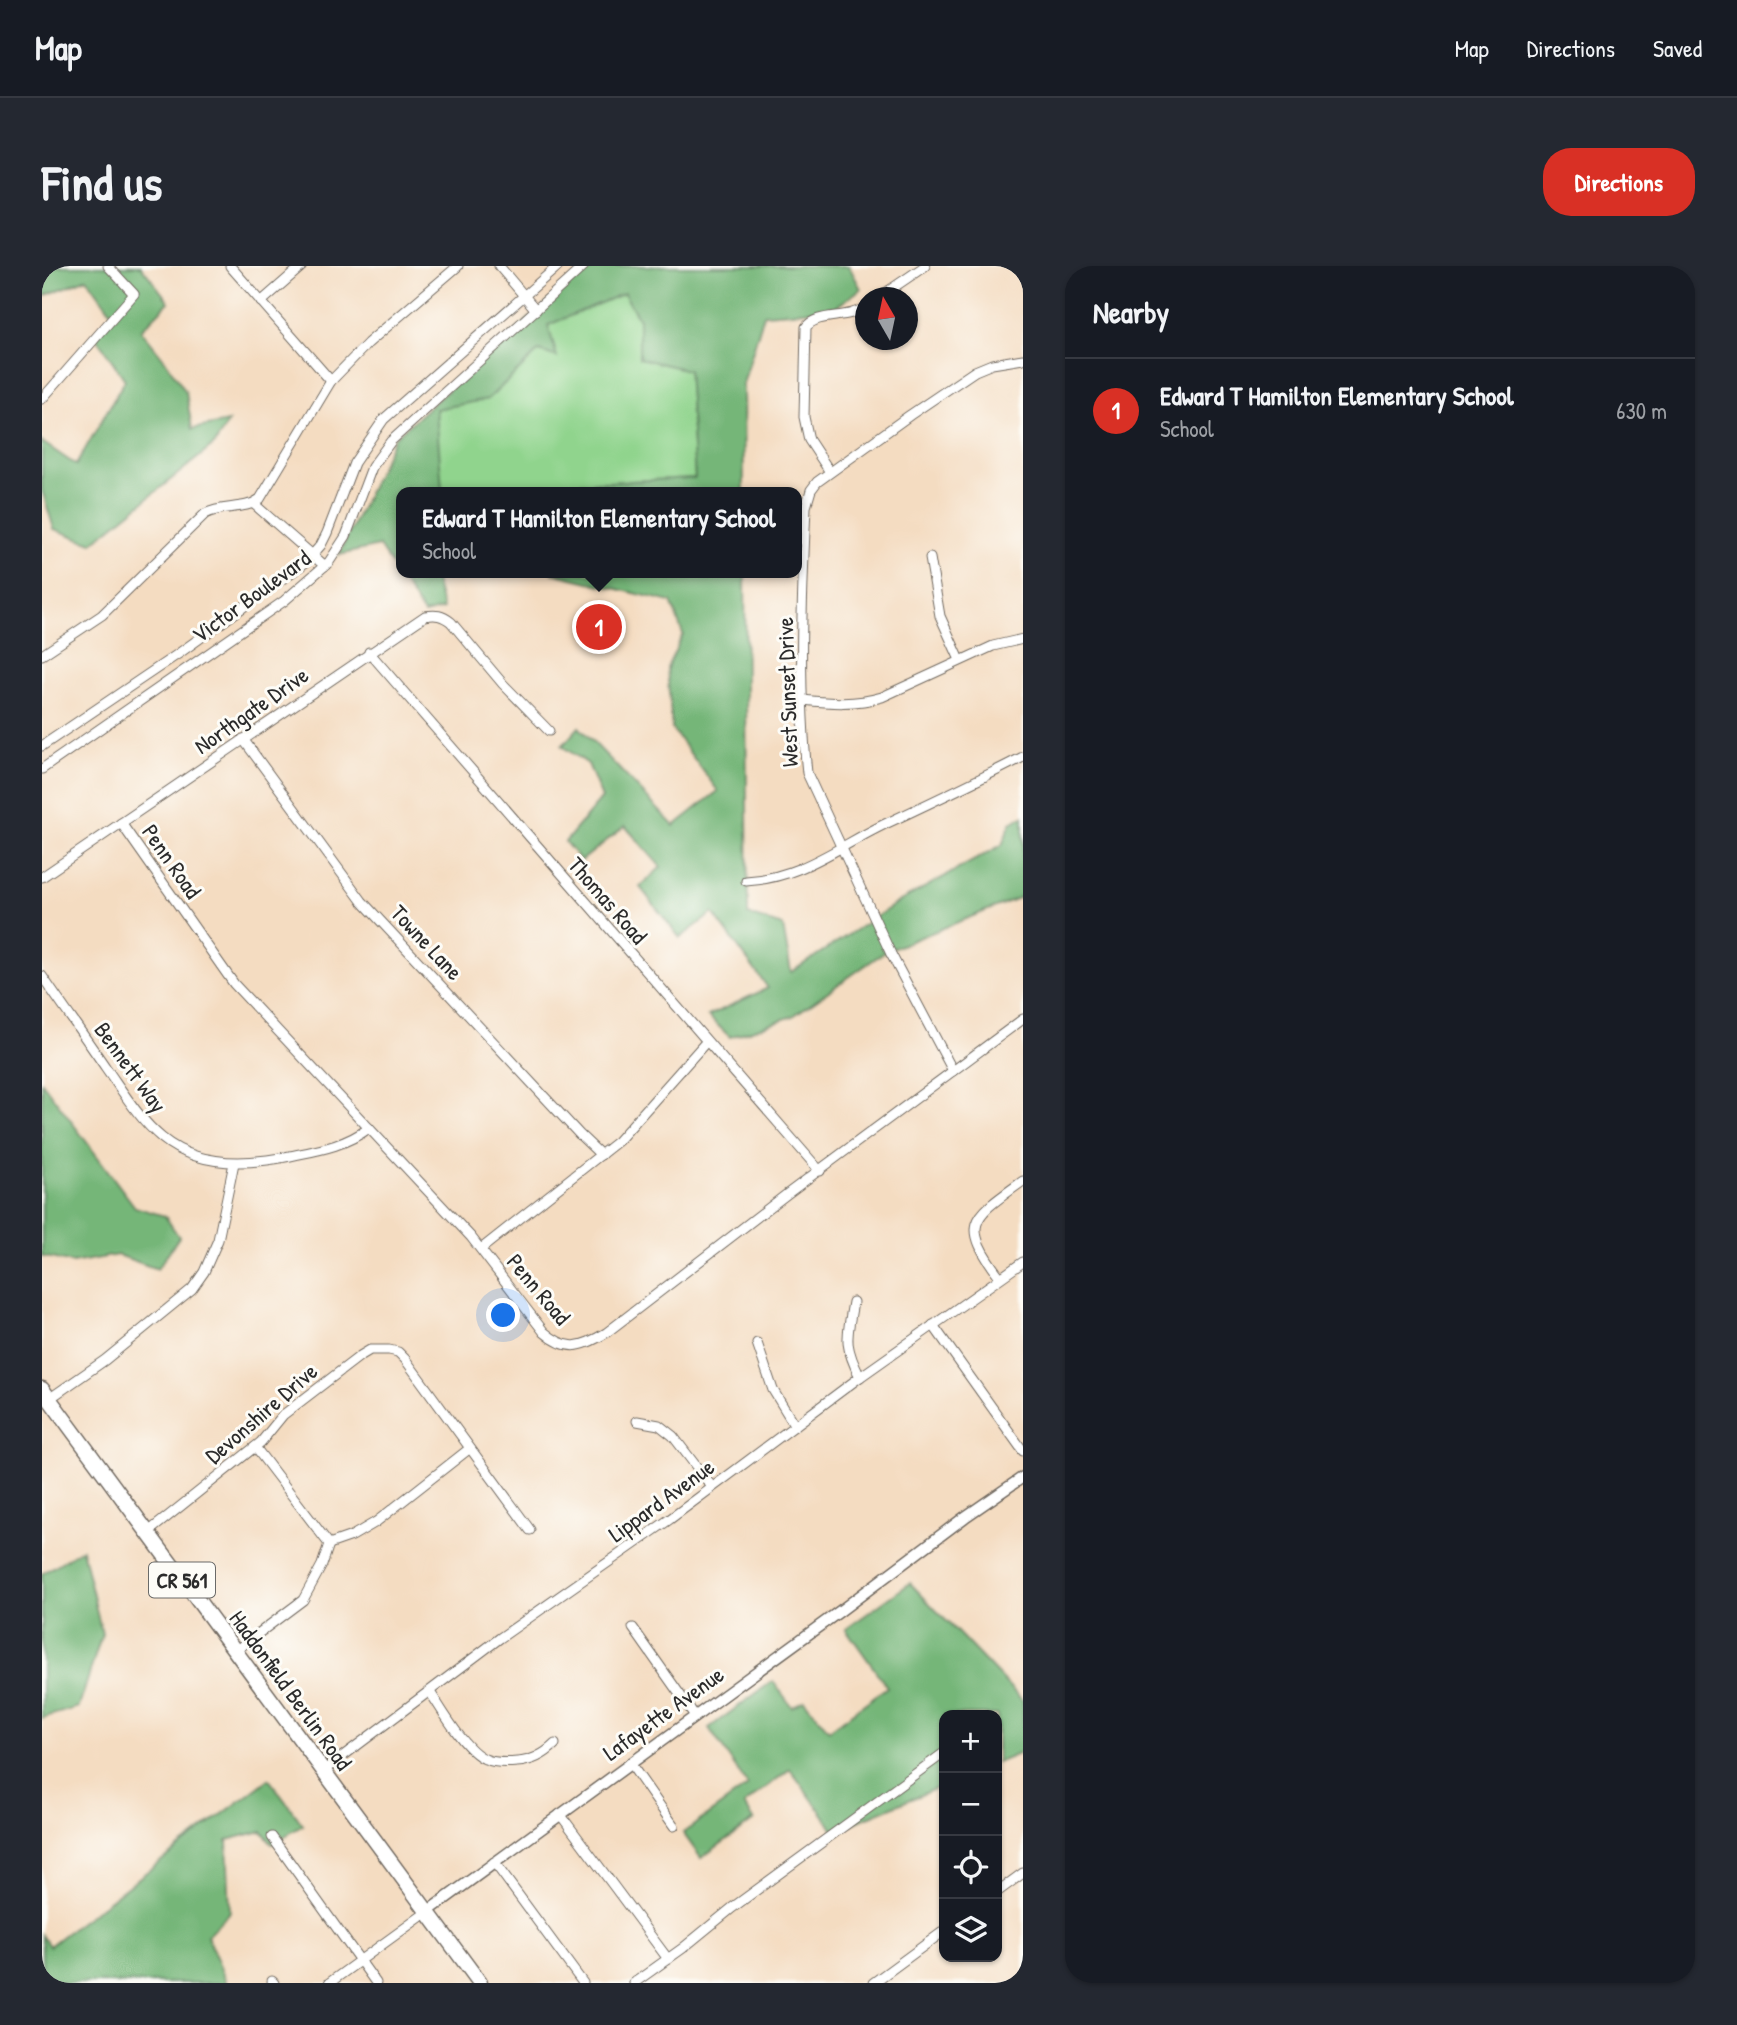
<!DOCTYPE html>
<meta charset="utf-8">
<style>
body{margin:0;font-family:"Patrick Hand",sans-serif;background:#242831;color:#f1f3f6}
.controls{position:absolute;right:21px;bottom:21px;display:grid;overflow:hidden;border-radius:14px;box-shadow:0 2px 5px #0004}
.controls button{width:63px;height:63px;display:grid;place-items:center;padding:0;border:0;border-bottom:2px solid #363941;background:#171b24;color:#f1f3f6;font:35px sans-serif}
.compass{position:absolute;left:813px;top:21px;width:63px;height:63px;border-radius:50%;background:#171b24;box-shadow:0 2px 5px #0004;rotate:351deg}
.you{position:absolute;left:462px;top:1050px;width:24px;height:24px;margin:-18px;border:5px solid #fff;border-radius:50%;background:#1a73e8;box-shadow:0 0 0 10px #1a73e833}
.badge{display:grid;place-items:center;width:46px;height:46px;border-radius:50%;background:#d93025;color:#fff;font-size:23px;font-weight:700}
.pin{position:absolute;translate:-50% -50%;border:4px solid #fff;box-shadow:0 2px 7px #0006}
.popup{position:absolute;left:354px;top:221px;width:406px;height:91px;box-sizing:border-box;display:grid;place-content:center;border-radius:14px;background:#171b24;filter:drop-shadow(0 2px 5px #0005);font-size:23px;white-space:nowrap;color:#9ea1a6}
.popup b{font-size:26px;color:#f1f3f6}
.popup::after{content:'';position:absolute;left:50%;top:100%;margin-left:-14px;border:14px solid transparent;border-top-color:#171b24}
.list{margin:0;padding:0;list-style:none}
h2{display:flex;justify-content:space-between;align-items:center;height:91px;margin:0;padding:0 28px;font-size:30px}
h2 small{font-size:23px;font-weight:400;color:#9ea1a6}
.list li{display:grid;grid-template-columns:46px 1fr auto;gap:21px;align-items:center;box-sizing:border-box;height:105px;padding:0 28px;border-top:2px solid #363941}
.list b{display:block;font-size:26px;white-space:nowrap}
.list p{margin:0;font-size:23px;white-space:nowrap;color:#9ea1a6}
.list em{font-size:23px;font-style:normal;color:#9ea1a6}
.icon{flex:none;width:38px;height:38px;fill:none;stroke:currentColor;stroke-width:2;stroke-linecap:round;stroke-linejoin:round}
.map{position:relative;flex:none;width:981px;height:1717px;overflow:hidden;border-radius:28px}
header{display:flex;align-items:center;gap:42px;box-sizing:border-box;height:98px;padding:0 35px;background:#171b24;border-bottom:2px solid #363941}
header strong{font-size:33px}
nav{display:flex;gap:38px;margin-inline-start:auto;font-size:24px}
.intro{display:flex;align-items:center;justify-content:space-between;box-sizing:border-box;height:168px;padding:0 42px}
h1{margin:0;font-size:49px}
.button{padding:18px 32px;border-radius:28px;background:#d93025;color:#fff;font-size:24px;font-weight:700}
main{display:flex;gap:42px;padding:0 42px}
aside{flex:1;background:#171b24;border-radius:28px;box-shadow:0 2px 5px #0004}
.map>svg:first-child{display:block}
</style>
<header>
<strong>Map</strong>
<nav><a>Map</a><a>Directions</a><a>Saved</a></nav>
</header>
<div class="intro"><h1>Find us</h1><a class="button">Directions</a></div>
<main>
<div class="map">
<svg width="981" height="1717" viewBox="0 0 981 1717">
<rect width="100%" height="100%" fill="#fdfcf7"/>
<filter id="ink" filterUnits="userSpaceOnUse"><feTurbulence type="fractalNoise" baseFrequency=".0143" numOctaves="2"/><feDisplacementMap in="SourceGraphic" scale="14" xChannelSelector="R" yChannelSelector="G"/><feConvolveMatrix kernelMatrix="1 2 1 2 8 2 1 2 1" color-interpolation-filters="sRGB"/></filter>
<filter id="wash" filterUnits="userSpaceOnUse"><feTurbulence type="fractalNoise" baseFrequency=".00686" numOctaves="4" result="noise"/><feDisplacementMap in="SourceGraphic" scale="28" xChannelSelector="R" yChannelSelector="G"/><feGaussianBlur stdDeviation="1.57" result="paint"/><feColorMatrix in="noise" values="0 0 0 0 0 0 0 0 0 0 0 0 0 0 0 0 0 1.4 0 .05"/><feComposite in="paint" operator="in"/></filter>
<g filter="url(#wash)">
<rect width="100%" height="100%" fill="#f4dcc1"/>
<path fill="#90d48d" stroke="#5e805c" stroke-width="2" d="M582,27L597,53L598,92L646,103L653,212L399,224L394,143L446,133L497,85L506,59Z"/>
<g fill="#74b678" stroke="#507052" stroke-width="2" fill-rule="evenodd">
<path d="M0,0H99L127,36L99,64L122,93L144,126L150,163L186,156L173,178L50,277L12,263L0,224V176L34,199L83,114L53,69L72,50L45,12L0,31Z"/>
<path d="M547,0H807L819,23L791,43L722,48L701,118L702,226H359V307H391L401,343L382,348L337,280L297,289L352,172ZM582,27L597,53V92L646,104L653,212L400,224L394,143L446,133L497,85L515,91L506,59Z"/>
<path d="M510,307H703L706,649L741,660L749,706L858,635L960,579L969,557L981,550V630L844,685L751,750L688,771L666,750L726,722L671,647L638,672L598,621L619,601L583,560L539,595L523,576L560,532L546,498L520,480L537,461L632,560L676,525L630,463L625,402L641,368L629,336Z"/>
<path d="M0,816L93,941L123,950L137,971L115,1003L76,989L30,997L0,990Z"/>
<path d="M40,1283L60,1368L37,1441L0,1452V1308Z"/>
<path d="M868,1317L981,1435V1486L955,1497V1449H902V1519L793,1565L748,1503L702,1539L712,1554L659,1592L641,1567L706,1520L667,1462L731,1415L750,1441L762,1434L787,1464L845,1421L804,1363Z"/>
<path d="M227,1513L261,1559L230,1578L220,1565L185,1574L188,1646L165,1670L185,1717H0V1669L7,1680Z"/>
</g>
</g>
<g filter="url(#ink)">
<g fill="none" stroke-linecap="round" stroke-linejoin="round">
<g stroke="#716960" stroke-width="11">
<g id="minor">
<path d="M188,0L289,115"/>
<path d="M457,0L494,44"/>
<path d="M836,32L883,0"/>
<path d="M219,36L260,0"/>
<path d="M0,133L92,28L66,0"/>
<path d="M788,206L767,174L762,151L764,61C776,46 805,54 824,41"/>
<path d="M212,238L283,300"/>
<path d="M888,292L898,350L918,394"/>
<path d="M327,386L778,905"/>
<path d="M0,389L60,349L163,248C181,238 202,245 218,233L289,115L326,77L416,0"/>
<path d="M761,434C789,437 813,439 840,431L951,380L981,373"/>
<path d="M201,473L320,635L538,869L559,889"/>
<path d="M0,480L136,388L264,296L279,279L285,267L312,197L342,153L516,0"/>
<path d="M0,503L242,335L287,296L304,270L330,201L349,175L542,0"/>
<path d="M79,557L192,718L429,971L502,1066C525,1086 539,1082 564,1067L745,928L981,753"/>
<path d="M0,611L383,350C394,348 400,349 409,356L461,418L507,465"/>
<path d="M704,615C758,612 794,582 841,559C888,537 935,515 981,491"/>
<path d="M0,710C21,741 43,771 64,802C81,826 97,853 120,872C155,901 206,899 248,890C277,884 303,880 327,862"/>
<path d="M911,805L849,688L765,507C756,420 760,329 764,241L769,224L775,216L868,149L933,105L950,98L981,93"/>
<path d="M439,983L576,875L664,776"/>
<path d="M958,1011C917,957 931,951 981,915"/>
<path d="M811,1036C805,1072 801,1077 818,1111"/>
<path d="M891,1059L981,1185"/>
<path d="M715,1077L731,1124L753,1160"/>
<path d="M7,1133L63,1094L150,1023L162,1006L176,974L192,897"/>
<path d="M595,1155L617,1159L631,1170L670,1221"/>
<path d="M213,1181L287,1278"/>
<path d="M105,1267L219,1176L241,1149L318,1090L328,1084H347L356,1086L363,1093L488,1264"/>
<path d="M287,1278L310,1270L334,1256L427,1183"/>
<path d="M591,1362L653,1450"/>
<path d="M193,1385L261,1334L280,1299L287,1278"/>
<path d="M388,1426C400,1444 423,1485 443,1493C452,1497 464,1497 475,1496C491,1495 502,1489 513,1478"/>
<path d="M588,1497L632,1560"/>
<path d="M281,1505L458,1372L628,1253L818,1111L981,996"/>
<path d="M518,1548L626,1693"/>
<path d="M230,1571L334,1717"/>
<path d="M452,1596L541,1717"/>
<path d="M955,1626L981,1607"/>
<path d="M230,1715L232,1717"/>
<path d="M287,1717L385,1646"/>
<path d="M592,1717L641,1682L690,1642L902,1487"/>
<path d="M831,1717L902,1665"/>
</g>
</g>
<g stroke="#716960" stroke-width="13">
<path id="tertiary" d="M385,1646L798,1345L923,1251L981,1211"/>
</g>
<g stroke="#716960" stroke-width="17">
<path id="primary" d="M0,1123L438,1717"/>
</g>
<use href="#minor" stroke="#fff" stroke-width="9"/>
<use href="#tertiary" stroke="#fff" stroke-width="10"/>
<use href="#primary" stroke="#fff" stroke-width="14"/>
</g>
</g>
<g text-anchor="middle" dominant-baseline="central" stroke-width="6" stroke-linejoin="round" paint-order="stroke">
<rect fill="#fdfcf7" stroke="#6a6a68" stroke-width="2" x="107" y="1296.5" width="66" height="35" rx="5"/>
<g font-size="21" font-weight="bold" fill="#2b2b2b">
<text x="140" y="1314">CR 561</text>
</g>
<g font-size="23" fill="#2b2b2b" stroke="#fdfcf7">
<text transform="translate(209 330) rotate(-36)">Victor Boulevard</text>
<text transform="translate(745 426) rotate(-92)">West Sunset Drive</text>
<text transform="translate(209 444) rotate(-35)">Northgate Drive</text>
<text transform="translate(130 595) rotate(55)">Penn Road</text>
<text transform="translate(566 634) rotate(49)">Thomas Road</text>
<text transform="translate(385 676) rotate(47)">Towne Lane</text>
<text transform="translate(89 801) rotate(54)">Bennett Way</text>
<text transform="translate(497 1023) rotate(50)">Penn Road</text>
<text transform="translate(219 1147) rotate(-41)">Devonshire Drive</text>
<text transform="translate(619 1234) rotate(-36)">Lippard Avenue</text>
<text transform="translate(249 1424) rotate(54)">Haddonfield Berlin Road</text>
<text transform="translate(621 1447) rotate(-36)">Lafayette Avenue</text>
</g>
</g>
</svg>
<div class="controls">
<button>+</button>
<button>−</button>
<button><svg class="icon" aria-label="locate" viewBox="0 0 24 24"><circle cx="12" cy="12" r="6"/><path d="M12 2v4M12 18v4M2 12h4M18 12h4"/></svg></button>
<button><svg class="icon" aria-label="layers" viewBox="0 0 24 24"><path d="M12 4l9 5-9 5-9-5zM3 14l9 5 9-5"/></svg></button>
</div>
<svg class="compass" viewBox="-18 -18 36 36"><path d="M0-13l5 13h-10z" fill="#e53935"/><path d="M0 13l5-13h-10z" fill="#9ea1a6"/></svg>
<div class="you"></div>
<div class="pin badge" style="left:557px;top:361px">1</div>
<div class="popup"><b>Edward T Hamilton Elementary School</b>School</div>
</div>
<aside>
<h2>Nearby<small></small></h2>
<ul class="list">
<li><span class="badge">1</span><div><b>Edward T Hamilton Elementary School</b><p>School</p></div><em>630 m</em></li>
</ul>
</aside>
</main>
